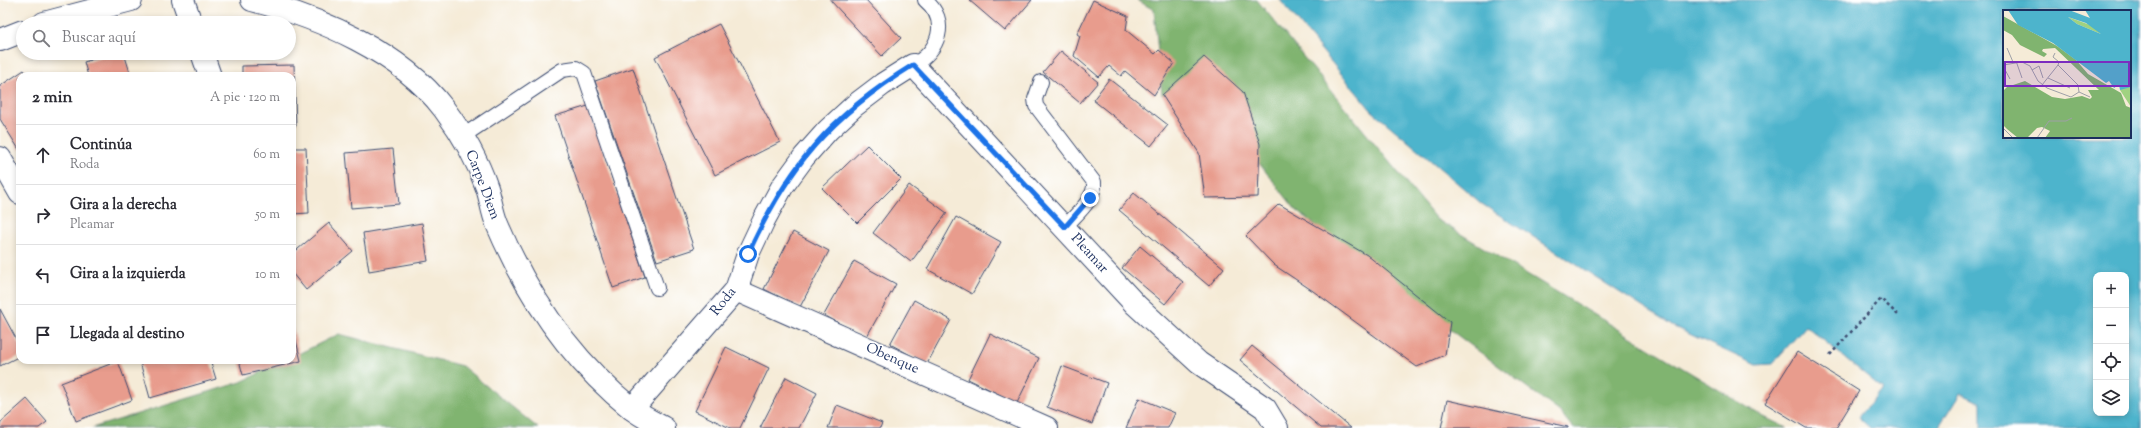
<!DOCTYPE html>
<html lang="es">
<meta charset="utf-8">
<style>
body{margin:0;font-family:"Sorts Mill Goudy",serif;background:#f7f7f7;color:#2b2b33}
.controls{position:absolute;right:12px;bottom:12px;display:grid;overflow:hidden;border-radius:8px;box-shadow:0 2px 6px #0003}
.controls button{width:36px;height:36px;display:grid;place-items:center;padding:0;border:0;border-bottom:1px solid #e1e1e2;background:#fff;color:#2b2b33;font:20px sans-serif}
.stop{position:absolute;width:12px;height:12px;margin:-9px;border:3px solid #1a73e8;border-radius:50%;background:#fff}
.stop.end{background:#1a73e8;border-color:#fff;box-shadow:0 1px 4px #0008}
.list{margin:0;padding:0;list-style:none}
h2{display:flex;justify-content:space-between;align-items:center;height:52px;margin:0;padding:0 16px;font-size:17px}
h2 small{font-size:13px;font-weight:400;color:#7c7c81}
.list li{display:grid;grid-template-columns:26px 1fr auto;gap:12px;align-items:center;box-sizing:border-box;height:60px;padding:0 16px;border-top:1px solid #e1e1e2}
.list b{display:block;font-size:15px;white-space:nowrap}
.list p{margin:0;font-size:13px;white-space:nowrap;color:#7c7c81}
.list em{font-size:13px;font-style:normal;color:#7c7c81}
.icon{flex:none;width:22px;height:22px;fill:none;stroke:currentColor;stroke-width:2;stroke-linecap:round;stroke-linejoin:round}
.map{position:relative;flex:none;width:2141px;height:428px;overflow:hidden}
.search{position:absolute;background:#fff;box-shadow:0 2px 6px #0003;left:16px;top:16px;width:280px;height:44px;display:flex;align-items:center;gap:10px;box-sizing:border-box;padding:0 14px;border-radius:22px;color:#7c7c81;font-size:15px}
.panel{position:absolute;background:#fff;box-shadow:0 2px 6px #0003;left:16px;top:72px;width:280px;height:292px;border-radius:12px}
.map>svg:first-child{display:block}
</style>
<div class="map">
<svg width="2141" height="428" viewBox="0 0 2141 428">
<rect width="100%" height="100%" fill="#fff"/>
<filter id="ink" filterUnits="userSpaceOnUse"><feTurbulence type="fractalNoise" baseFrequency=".025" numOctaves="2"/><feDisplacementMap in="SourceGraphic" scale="8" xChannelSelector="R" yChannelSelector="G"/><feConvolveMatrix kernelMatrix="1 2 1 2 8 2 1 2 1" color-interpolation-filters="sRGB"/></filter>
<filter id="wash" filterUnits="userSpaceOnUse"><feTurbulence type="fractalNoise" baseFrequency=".012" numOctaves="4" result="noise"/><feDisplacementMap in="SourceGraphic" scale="16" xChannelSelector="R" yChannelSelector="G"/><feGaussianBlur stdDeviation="0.9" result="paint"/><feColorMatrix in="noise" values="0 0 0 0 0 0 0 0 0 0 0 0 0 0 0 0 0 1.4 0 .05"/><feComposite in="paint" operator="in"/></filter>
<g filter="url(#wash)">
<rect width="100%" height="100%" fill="#f5ebd7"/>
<g fill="#80b46f" stroke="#4e7266">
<path d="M1137,0H1257L1436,219L1762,416L1787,428H1573L1560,412L1421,308L1296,210L1258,162L1162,95L1154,10Z"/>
<path d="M339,334L462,366L538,428H92L241,382L286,360H292V357Z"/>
</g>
<path fill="#4db4cc" stroke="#347295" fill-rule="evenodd" d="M1280,0H2141V428H1981V403L1960,393L1938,428H1870L1858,417L1883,389L1806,326L1772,364L1756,365L1672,326L1482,204L1371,110ZM2004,11H2130V137H2004ZM2096,275H2126V413H2096Z"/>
<g id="blocks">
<g fill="#e89c8d">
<path d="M830,0H866L901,38L882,56Z"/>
<path d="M969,0H1032L1005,31Z"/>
<path d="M1093,0L1128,16L1126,30L1155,54L1159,50L1174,63L1154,95L1125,71L1121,76L1109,66L1099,77L1074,56L1080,36L1077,34Z"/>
<path d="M719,24L780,142L715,175L655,57Z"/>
<path d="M1061,51L1098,82L1080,103L1043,72Z"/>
<path d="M113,53H124L131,76H88L84,62Z"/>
<path d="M1204,57L1243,92L1260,144L1258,197L1205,198L1199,153L1162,95Z"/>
<path d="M294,65L296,126H292V76H242V66Z"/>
<path d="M633,68L694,249L657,261L595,81Z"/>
<path d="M24,70L28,76H20V151L0,119V86Z"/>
<path d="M1109,79L1168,125L1151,146L1093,100Z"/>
<path d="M588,106L645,277L613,288L555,116Z"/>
<path d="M867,145L901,179L857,223L822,188Z"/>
<path d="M292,148H306L309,213L292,214Z"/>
<path d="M393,149L399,204L351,208L346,153Z"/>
<path d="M909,185L947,213L911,262L873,233Z"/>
<path d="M1134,193L1224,268L1209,286L1119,210Z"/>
<path d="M1279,204L1367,255L1450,322L1445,355L1417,367L1313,291L1274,265L1246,236Z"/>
<path d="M956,217L1001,242L972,294L927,269Z"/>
<path d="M329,223L353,251L306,290L292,273V254Z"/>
<path d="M422,223L428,261L369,271L363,233Z"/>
<path d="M793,232L829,251L800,307L764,289Z"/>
<path d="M1140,246L1183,282L1165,304L1122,268Z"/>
<path d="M854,261L896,284L866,338L824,315Z"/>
<path d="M914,300L951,320L927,364L890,344Z"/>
<path d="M0,309L20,346V356L0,366Z"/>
<path d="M293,328L301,361L243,375L239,360H292Z"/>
<path d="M990,334L1039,358L1017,403L968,379Z"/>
<path d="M1252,346L1351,428H1321L1240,360Z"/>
<path d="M726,347L769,368L740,428H730L695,411Z"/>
<path d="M1797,352L1859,391L1836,428H1806L1765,403Z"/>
<path d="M146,360H210L216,379L150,398L140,362Z"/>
<path d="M118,361L132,400L76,421L61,383Z"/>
<path d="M1062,366L1107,383L1092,424L1047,407Z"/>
<path d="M786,377L817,393L799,428H760Z"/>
<path d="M1139,398L1175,413L1168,428H1126Z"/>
<path d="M27,399L47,422L39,428H0V423Z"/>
<path d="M1447,400L1568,427V428H1441Z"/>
<path d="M837,405L882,423L880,428H828Z"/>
</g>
</g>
</g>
<g filter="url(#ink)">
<use href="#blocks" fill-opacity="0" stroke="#3c4b70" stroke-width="1"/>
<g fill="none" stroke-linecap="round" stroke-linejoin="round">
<g stroke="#3c4b70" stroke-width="16">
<g id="service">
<path d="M913,65C939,51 950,21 925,0"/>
<path d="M1041,82L1035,99L1036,106L1094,182C1096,199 1075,215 1065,227"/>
<path d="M463,136L562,70L576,68L584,73L657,288"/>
</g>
</g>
<g stroke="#3c4b70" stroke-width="24">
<g id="minor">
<path d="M183,0L191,23"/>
<path d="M252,0C320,18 400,51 444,109C462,133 477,159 487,188C491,200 492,212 497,224C527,295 571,360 632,409C641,416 653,422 664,428"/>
<path d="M44,23L131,0"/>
<path d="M0,40L23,31"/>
<path d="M202,53L210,76"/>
<path d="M0,158L20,193"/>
<path d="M736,290L1047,428"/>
<path d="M632,409L736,290L748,254L764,220L782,187L804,157L828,130L854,106L883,84L913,65L1136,305L1199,363L1265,408L1277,428"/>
</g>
</g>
<path stroke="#3c4b70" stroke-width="2.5" stroke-dasharray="3 3" stroke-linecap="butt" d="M1830,355L1881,299L1898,315"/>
<use href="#service" stroke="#fff" stroke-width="14"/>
<use href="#minor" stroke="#fff" stroke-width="22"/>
</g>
</g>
<g fill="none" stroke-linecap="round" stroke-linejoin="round" filter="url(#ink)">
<path stroke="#1a73e8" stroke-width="5" d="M748,254C788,166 830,116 913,65L1065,227L1090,198"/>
</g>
<g text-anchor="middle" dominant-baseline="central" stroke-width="3" stroke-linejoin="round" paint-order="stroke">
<g font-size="14" fill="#1b2f5e" stroke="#fff">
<text transform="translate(482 185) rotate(69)">Carpe Diem</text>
<text transform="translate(1089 254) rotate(48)">Pleamar</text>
<text transform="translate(724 302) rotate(-52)">Roda</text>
<text transform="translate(892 359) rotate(24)">Obenque</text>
</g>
</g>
<g transform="translate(2003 10)">
<rect width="128" height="128" fill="#f5ebd7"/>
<path d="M65,7L90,16L98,24L74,14ZM120,77H128V97L117,80Z" fill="#a0d281"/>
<path d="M0,6L54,36L73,50L85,64L118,83L123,96L128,98V128H42L47,121L39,117L34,118L24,128H15L4,119L0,115V81L4,77L22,71L49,87L62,89L79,86L87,89L89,87L85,80H96L52,38L40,39L39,41L44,44L41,47L17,35L9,25L0,20Z" fill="#80b46f"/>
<path d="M5,0H66L87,8L82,0H128V77L117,80L116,75L111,78L106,71L103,73L99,70L50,33L15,15ZM65,7L83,13L98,24L74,14Z" fill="#4db4cc" fill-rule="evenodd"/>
<path fill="none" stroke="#9ea0a7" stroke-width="1" d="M4,38L10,52M52,43L50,47L56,52L55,55M13,51L19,68M0,55L19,52L27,56L35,71L44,78L68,87L76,82M55,55L75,75L76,82M0,56L7,69M29,60L36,56L40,68M45,68L67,78M39,75L55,55M76,82L87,87M0,118L10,128M34,128L46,111H63L69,108"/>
<path fill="#7b2cbf" fill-opacity="0.15" stroke="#7b2cbf" stroke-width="2" d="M2,52H126V76H2Z"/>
<rect width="128" height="128" fill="none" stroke="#1b2f5e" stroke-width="2"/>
</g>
</svg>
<div class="controls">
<button>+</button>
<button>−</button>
<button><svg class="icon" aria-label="locate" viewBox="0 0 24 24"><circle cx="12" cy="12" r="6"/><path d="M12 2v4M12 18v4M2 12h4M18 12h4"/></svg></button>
<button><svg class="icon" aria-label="layers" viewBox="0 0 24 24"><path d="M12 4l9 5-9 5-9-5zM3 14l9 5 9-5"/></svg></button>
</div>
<div class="stop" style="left:748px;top:254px"></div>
<div class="stop end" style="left:1090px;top:198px"></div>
<div class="search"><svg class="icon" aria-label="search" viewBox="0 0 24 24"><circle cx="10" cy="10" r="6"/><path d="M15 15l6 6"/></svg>Buscar aquí</div>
<section class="panel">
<h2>2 min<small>A pie · 120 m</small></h2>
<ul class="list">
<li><svg class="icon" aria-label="ahead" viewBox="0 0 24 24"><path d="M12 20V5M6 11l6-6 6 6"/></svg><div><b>Continúa</b><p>Roda</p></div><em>60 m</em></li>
<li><svg class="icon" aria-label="right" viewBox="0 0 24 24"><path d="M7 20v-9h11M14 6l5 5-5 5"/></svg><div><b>Gira a la derecha</b><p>Pleamar</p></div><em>50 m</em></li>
<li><svg class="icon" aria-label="left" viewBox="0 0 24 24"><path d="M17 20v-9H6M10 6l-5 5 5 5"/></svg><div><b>Gira a la izquierda</b></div><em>10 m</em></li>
<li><svg class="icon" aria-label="arrive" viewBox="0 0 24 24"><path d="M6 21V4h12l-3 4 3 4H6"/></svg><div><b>Llegada al destino</b></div></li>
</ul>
</section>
</div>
